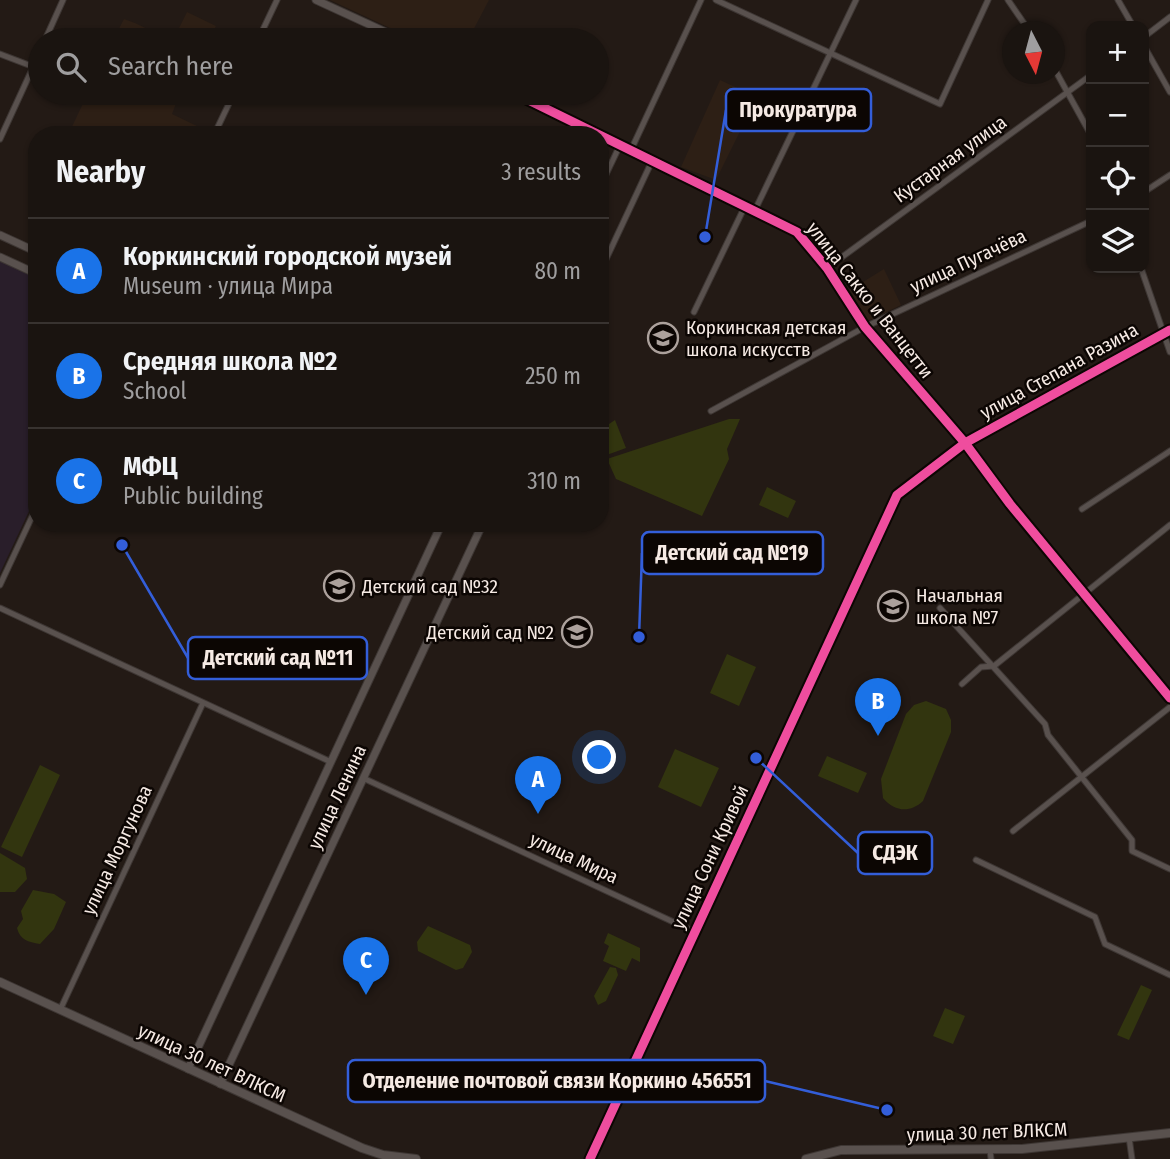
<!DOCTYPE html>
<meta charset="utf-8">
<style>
body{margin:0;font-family:"Fira Sans Condensed",sans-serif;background:#231d19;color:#f1f3f6}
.controls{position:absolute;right:21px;top:21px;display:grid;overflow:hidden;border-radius:14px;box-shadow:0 2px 5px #0004}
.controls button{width:63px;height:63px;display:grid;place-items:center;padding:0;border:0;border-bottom:2px solid #383330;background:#1a1410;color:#f1f3f6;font:35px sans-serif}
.compass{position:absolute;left:1002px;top:21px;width:63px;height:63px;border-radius:50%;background:#1a1410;box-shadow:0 2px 5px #0004;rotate:174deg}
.you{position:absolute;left:600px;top:758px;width:24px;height:24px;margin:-18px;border:5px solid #fff;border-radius:50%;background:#1a73e8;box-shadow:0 0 0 10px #1a73e833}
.badge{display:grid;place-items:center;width:46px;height:46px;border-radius:50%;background:#1a73e8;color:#fff;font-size:23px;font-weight:700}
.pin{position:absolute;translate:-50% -58px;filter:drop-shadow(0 2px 4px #0008)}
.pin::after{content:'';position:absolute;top:37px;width:24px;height:21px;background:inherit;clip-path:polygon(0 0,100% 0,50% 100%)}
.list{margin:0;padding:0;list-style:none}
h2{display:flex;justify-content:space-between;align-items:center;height:91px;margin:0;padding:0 28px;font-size:30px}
h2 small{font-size:23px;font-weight:400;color:#9f9e9f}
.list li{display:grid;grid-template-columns:46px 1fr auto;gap:21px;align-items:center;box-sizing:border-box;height:105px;padding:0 28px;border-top:2px solid #383330}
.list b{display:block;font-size:26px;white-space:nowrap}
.list p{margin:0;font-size:23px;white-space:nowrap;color:#9f9e9f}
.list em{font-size:23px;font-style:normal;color:#9f9e9f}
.icon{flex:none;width:38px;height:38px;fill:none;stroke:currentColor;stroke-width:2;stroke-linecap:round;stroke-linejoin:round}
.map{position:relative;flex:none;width:1170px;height:1159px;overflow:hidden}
.search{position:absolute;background:#1a1410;box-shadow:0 2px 5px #0004;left:28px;top:28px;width:581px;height:77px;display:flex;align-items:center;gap:18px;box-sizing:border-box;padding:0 24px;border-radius:38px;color:#9f9e9f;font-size:26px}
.panel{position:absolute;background:#1a1410;box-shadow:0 2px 5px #0004;left:28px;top:126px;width:581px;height:406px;border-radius:28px}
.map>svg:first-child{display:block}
</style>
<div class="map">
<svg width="1170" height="1159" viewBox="0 0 1170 1159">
<rect width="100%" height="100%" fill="#231a15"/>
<g fill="#2d1f15">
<path d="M330,0H489L468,40H416Z"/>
<path d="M187,12L216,26L209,40H173Z"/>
<path d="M124,19L135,23L170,40H113Z"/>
<path d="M720,80L757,97L716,180L681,167Z"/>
<path d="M88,93H180L172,114L201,128L198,135H68Z"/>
<path d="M884,269L901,305L866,322L850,290Z"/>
</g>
<path fill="#291e2a" d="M0,260L37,277V494L0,573Z"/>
<g fill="#32350f">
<path d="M729,419H740L727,449L729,459L702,516L616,479L607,459Z"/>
<path d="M615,420L626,448L604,456L600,450V430Z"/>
<path d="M767,487L796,501L788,518L759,505Z"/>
<path d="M727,654L756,667L739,706L710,693Z"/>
<path d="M926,701L946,709L951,720V732L923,801C910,813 895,812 883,798L881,779L906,714L914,705Z"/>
<path d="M675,749L719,768L701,807L658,787Z"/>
<path d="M827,756L867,773L858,793L818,776Z"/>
<path d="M40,765L60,775L22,857L1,847Z"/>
<path d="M0,853L25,868L27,879L15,892H0Z"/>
<path d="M33,890L54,894L66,902L54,929L40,944C28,942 20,940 17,928L23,919L21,911Z"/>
<path d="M428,926L470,945L472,952L463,968L456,970L418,951L417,942Z"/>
<path d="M608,933L640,948V962L632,958L626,971L603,961L609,946L604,943Z"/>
<path d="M610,967L616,968L618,975L606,1001L598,1005L594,996Z"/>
<path d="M1141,985L1152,990L1129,1040L1117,1035Z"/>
<path d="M945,1008L965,1016L953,1044L933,1036Z"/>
</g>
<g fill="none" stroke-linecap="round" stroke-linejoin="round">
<g stroke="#3e3734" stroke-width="7">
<g id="minor">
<path d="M716,0L940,104L988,0"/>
<path d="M1008,0L1030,32"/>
<path d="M1118,0L1133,26"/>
<path d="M1144,37L1170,17"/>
<path d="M45,40L63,0"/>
<path d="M258,40L277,0"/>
<path d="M1144,46L1170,92"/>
<path d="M0,54L34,67"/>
<path d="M1054,68L1091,135"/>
<path d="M214,135L234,93"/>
<path d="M0,139L40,52"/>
<path d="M631,150L701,0"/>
<path d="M600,187L620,145"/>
<path d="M1144,192L1170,175"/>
<path d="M755,210L856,0"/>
<path d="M827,268L1091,75"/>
<path d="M1141,268L1170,352"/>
<path d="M600,272L652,161"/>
<path d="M694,312L745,206"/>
<path d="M711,411L865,327L1091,221"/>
<path d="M1082,509L1170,451"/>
<path d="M0,585L37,506"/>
<path d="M0,608L331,762"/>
<path d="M940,608L1045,724L1048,735L1132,840V851L1170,869"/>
<path d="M962,684L981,667L994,666L1170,525"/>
<path d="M363,778L695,932"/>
<path d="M1013,831L1170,707"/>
<path d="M976,860L1095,917L1105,944L1170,975"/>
<path d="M60,1010L203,703"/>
<path d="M1129,1137L1132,1159"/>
<path d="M990,1150L991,1159"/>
<path d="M590,1159L897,495L965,443L1170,330"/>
</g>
</g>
<g stroke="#3e3734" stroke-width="9">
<g id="tertiary">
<path d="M316,0L403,40"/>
<path d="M514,93L797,232L827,268L865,327L965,443L1010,504L1170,698"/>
<path d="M0,235L37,252"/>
<path d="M0,257L37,274"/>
<path d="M188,1069L442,523"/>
<path d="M220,1084L483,523"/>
</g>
</g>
<g stroke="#3e3734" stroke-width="10">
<g id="secondary">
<path d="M0,982L362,1148L383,1155L416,1159"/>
<path d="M806,1159L841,1150L1022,1149L1170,1133"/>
</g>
</g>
<use href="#minor" stroke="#59514e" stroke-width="5"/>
<use href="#tertiary" stroke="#59514e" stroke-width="7"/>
<use href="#secondary" stroke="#59514e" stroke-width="8"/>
<g stroke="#0c0603" stroke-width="13">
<g id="cycleway">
<path d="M514,93L797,232L827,268L865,327L965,443L1010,504L1170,698"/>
<path d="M590,1159L897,495L965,443L1170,330"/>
</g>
</g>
<use href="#cycleway" stroke="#ef4d9e" stroke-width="9"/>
</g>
<defs>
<g id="school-ring" transform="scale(1.575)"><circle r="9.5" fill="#0c0603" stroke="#aca19c" stroke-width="1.5"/><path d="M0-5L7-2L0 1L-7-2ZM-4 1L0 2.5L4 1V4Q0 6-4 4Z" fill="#aca19c"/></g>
</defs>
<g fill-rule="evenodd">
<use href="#school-ring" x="663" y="338"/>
<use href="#school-ring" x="339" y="586"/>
<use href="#school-ring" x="893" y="606"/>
<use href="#school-ring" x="577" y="632"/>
</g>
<g text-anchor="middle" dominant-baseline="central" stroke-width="5" stroke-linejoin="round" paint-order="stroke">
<g font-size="19" fill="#f6eae4" stroke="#0c0603">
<text transform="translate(950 159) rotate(-36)">Кустарная улица</text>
<text transform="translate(968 261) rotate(-25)">улица Пугачёва</text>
<text transform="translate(870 300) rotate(52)">улица Сакко и Ванцетти</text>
<text transform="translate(1059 371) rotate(-29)">улица Степана Разина</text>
<text transform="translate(337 797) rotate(-65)">улица Ленина</text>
<text transform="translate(117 850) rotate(-65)">улица Моргунова</text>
<text transform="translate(710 857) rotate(-65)">улица Сони Кривой</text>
<text transform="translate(574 858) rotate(25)">улица Мира</text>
<text transform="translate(212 1063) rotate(25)">улица 30 лет ВЛКСМ</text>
<text transform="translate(987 1132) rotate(-2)">улица 30 лет ВЛКСМ</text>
</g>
<g font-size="19" fill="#f6eae4" stroke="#0c0603" text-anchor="start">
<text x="686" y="327">Коркинская детская<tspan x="686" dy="22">школа искусств</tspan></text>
<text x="362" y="586">Детский сад №32</text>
<text x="916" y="595">Начальная<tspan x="916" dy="22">школа №7</tspan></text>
<text x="554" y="632" text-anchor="end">Детский сад №2</text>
</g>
</g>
<path fill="none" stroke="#335ed9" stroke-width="2.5" d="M705 237L726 110M639 637L642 553M122 545L188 658M756 758L858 853M887 1110L765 1081"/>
<g fill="#335ed9" stroke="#0c0603" stroke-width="2.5">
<circle cx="705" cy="237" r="7"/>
<circle cx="639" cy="637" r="7"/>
<circle cx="122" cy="545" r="7"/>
<circle cx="756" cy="758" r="7"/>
<circle cx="887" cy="1110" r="7"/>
</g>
<g fill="#0c0603" stroke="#335ed9" stroke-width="2.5">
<rect x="726" y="89" width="145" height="42" rx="7"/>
<rect x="642" y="532" width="181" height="42" rx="7"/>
<rect x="188" y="637" width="179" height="42" rx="7"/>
<rect x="858" y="832" width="74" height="42" rx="7"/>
<rect x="348" y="1060" width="417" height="42" rx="7"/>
</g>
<g font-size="21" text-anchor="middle" font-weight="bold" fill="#f6eae4">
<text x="798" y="117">Прокуратура</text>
<text x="732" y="560">Детский сад №19</text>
<text x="278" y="665">Детский сад №11</text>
<text x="895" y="860">СДЭК</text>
<text x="557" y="1088">Отделение почтовой связи Коркино 456551</text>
</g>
</svg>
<div class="controls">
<button>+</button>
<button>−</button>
<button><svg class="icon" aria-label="locate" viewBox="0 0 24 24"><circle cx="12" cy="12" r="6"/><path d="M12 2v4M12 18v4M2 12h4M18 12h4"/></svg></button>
<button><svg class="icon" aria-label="layers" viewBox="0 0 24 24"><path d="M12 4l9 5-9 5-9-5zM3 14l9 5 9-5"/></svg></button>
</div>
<svg class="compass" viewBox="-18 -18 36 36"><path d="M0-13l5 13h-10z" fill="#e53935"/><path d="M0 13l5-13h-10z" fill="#9f9e9f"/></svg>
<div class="you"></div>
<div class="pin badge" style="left:538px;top:814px">A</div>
<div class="pin badge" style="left:878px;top:736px">B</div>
<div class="pin badge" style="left:366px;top:995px">C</div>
<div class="search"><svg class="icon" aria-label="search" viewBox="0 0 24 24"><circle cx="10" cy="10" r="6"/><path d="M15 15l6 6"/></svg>Search here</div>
<section class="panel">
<h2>Nearby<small>3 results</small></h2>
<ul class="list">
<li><span class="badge">A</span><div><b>Коркинский городской музей</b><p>Museum · улица Мира</p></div><em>80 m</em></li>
<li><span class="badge">B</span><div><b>Средняя школа №2</b><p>School</p></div><em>250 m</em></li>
<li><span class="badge">C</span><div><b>МФЦ</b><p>Public building</p></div><em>310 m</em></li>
</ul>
</section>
</div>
